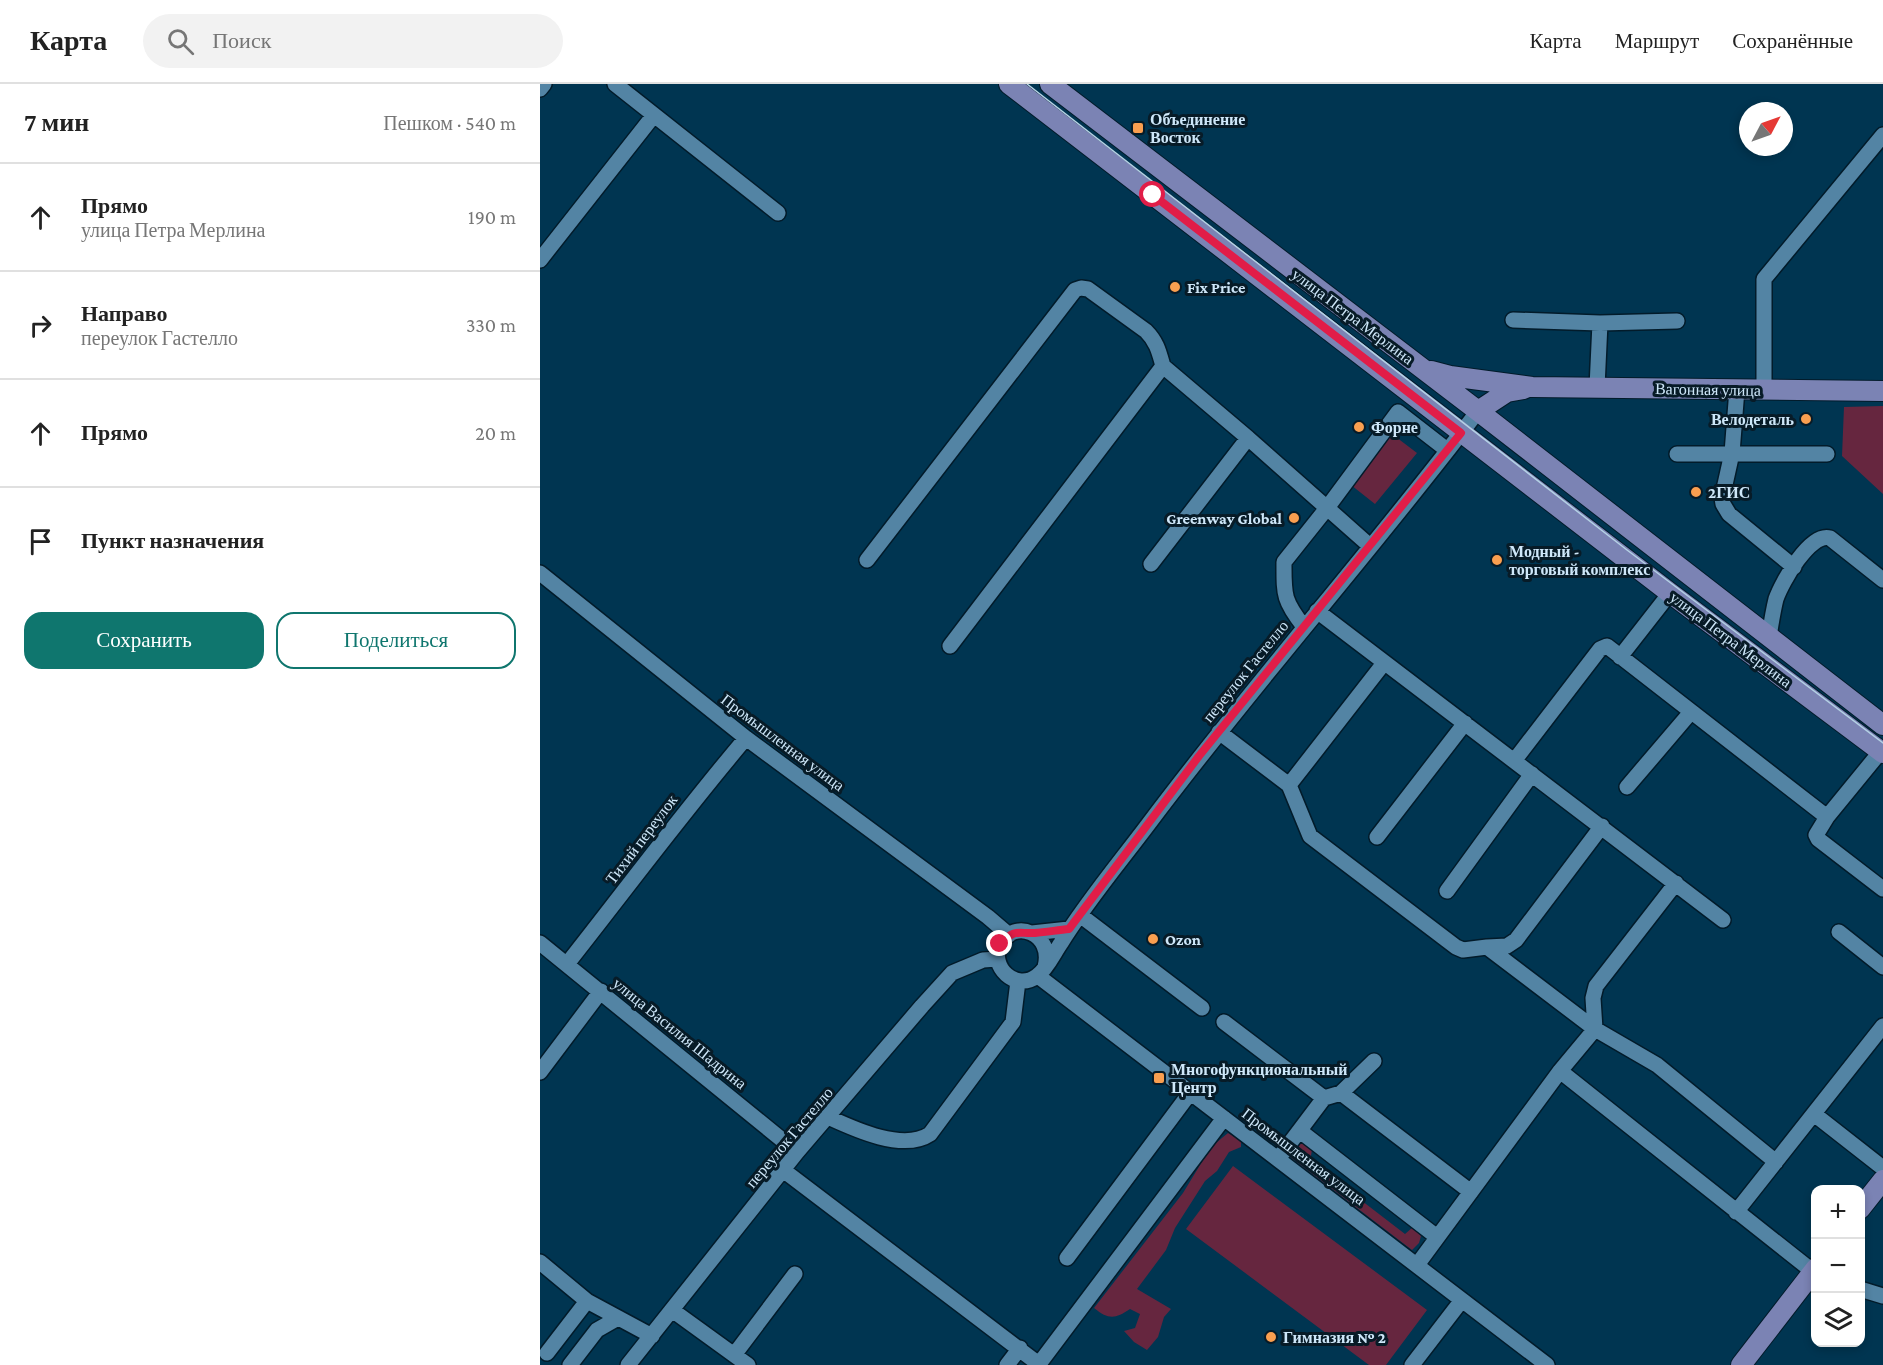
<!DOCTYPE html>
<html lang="ru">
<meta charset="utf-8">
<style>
body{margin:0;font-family:"Crimson Pro",serif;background:#f2f2f2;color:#222}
.controls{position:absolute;right:18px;bottom:18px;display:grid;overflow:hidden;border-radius:12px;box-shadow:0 3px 9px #0003}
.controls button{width:54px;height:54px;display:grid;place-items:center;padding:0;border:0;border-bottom:2px solid #e0e0e0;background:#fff;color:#222;font:30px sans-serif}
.compass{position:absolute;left:1199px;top:18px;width:54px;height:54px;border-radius:50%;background:#fff;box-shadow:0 3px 9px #0003;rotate:49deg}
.stop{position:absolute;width:18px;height:18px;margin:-14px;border:4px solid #e11d48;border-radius:50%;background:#fff}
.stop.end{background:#e11d48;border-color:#fff;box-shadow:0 2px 6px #0008}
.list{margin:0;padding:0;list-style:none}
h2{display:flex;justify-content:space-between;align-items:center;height:78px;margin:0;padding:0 24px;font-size:26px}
h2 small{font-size:20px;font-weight:400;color:#767676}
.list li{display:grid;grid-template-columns:39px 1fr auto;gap:18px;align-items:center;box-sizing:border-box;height:108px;padding:0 24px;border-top:2px solid #e0e0e0}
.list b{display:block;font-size:22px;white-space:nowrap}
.list p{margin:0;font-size:20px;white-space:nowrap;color:#767676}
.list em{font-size:20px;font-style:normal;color:#767676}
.actions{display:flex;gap:12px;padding:18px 24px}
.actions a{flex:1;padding:14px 0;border:2px solid #0f766e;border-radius:18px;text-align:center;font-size:21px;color:#0f766e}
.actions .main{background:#0f766e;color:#fff}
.icon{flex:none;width:33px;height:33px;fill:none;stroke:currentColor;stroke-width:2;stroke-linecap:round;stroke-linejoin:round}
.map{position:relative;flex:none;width:1343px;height:1281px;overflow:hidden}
header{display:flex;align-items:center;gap:36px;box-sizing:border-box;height:84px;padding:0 30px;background:#fff;border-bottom:2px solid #e0e0e0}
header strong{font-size:28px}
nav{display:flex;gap:33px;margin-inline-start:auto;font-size:21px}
.search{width:420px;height:54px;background:#f2f2f2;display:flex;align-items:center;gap:15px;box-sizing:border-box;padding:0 21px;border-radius:33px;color:#767676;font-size:22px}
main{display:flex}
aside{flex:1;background:#fff}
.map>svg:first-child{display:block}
.green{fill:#66263f}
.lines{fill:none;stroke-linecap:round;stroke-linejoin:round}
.minor-casing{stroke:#021b2a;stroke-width:18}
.major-casing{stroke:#021b2a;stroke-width:22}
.minor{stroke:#5384a4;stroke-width:15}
.major{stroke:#7b83b4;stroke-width:20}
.tram{stroke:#b4d1e4;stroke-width:1.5}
.route{stroke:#e11d48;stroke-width:8}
.poi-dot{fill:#fa9f50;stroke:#071b27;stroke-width:2}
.labels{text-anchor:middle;stroke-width:6;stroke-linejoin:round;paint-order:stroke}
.poi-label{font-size:16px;font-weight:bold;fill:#cee7f9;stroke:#071b27;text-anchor:start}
.street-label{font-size:16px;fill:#cee7f9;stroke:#071b27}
</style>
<header>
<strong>Карта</strong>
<div class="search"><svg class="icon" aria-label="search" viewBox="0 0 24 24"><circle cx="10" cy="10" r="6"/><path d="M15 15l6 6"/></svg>Поиск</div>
<nav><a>Карта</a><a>Маршрут</a><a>Сохранённые</a></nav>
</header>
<main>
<aside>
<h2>7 мин<small>Пешком · 540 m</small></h2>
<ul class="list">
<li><svg class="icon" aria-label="ahead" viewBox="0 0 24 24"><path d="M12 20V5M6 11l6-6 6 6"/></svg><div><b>Прямо</b><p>улица Петра Мерлина</p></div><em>190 m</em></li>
<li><svg class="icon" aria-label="right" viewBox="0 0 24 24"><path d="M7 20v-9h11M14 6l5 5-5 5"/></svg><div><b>Направо</b><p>переулок Гастелло</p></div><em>330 m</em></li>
<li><svg class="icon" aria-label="ahead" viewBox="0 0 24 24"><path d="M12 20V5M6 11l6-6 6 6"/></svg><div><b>Прямо</b></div><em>20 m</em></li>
<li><svg class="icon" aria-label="arrive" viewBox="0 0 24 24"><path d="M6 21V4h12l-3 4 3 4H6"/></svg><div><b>Пункт назначения</b></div></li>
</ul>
<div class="actions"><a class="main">Сохранить</a><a>Поделиться</a></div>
</aside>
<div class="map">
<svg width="1343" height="1281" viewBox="0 0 1343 1281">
<rect width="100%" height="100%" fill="#003551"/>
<path class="green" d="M1343 322V410L1302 372 1304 323Z
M852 350 877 369 835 420 811 401Z
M688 1049 701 1056V1063L689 1068 677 1087 665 1097 635 1144 626 1166 597 1205 631 1225 624 1233 618 1253 607 1266 594 1258 584 1247 595 1244 600 1230 590 1225C575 1235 569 1236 554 1224L643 1109 671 1063Z
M760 1059 767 1061 772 1066 770 1077 865 1150 873 1143 881 1152 879 1159 872 1166 749 1072 754 1063Z
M693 1082 887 1226 846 1281H829L646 1145Z"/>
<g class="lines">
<g class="minor-casing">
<path id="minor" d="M75 0 238 129
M0 5 4 0
M0 176 114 31
M973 236 1060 239
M1057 303 1060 239 1137 237
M1197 305 1192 369 1182 414 1183 420 1189 430 1254 483
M1224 306V195L1343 51
M1137 370H1287
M327 476 535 206 541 204 548 205 606 247C617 258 619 268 623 282
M611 480 708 354 830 462
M0 489 206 654 448 833 469 851
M777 527 1183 836
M764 543C743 516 744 511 744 478L787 424 858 328 907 366
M1229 553C1231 540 1233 527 1236 515 1242 498 1270 448 1290 454L1343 496
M410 562 623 282 708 354
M1080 573 1130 509
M844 579 749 701 770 752 916 863 923 866 947 863 1055 945 1117 981 1236 1078
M679 648 749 701
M974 677 1060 565 1067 562 1287 733 1341 667
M1087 703 1151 628
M1287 733 1276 751 1278 755 1343 805
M837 753 925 639
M907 807 992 690
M540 831 662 924
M1299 848 1343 883
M492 849 529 845
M0 859 257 1068
M947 863 967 862 976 856 1062 742
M27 880C87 804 144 727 206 654
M505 883C514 849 474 834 460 860 449 883 476 908 497 892 507 885 514 869 521 859 547 817 580 778 610 738 715 598 832 467 938 327
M498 892 1007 1281
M684 938 784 1014 738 1075
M1020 987 1276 1190
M0 988 61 907
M801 1009 834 977
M784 1014 801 1009 931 1108
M1274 1030 1343 1084
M288 1033C314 1045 363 1068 390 1050L473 938 478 897
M760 1047 897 1153
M243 1086 500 1281
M1196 1128 1343 942
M527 1174 650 1009
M0 1178 47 1217 112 1252
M877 1181 1020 987 1055 945 1053 914 1056 902 1136 799
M1320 1205 1343 1212
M132 1226 208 1281
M7 1269 47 1217
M194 1271 255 1190
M499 1280 684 1034
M30 1281 57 1246 78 1234
M88 1281 257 1068 382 922 412 889 443 876 457 875
M467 1281 480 1264
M872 1281 922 1216"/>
</g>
<g class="major-casing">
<path id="major" d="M469 0 1130 509 1343 669
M510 0 938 327 1343 641
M891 287 910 292 992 303 1343 307
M938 327 967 308 984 305
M1320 1125 1343 1096
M1201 1281 1276 1184"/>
</g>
<use href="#minor" class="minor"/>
<use href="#major" class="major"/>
<path class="tram" d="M487 0 1087 466 1343 659"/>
</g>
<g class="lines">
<path class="route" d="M460 860C476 844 477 850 495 849 507 848 518 846 529 845L659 672 921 349 613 111"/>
</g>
<g class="poi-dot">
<rect x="592" y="38" width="12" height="12" rx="3"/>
<circle cx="635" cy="203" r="6"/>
<circle cx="1266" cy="335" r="6"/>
<circle cx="819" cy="343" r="6"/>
<circle cx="1156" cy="408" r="6"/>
<circle cx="754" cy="434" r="6"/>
<circle cx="957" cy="476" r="6"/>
<circle cx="613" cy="855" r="6"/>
<rect x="613" y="988" width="12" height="12" rx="3"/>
<circle cx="731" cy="1253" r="6"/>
</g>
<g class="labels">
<g class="poi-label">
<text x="610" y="41">Объединение<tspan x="610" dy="18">Восток</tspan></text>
<text x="647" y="209">Fix Price</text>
<text x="1254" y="341" text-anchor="end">Велодеталь</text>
<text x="831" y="349">Форне</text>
<text x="1168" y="414">2ГИС</text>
<text x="742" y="440" text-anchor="end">Greenway Global</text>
<text x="969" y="473">Модный -<tspan x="969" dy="18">торговый комплекс</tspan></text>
<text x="625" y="861">Ozon</text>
<text x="631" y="991">Многофункциональный<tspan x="631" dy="18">Центр</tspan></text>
<text x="743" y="1259">Гимназия № 2</text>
</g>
<g class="street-label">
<text transform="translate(813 232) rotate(37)" y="6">улица Петра Мерлина</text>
<text transform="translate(1168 305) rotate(1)" y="6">Вагонная улица</text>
<text transform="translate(1191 555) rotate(37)" y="6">улица Петра Мерлина</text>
<text transform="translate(705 587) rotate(-51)" y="6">переулок Гастелло</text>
<text transform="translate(243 658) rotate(37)" y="6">Промышленная улица</text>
<text transform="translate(101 755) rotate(-53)" y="6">Тихий переулок</text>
<text transform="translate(140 949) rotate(39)" y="6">улица Василия Шадрина</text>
<text transform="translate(249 1053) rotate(-50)" y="6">переулок Гастелло</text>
<text transform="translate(764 1072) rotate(37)" y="6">Промышленная улица</text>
</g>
</g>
</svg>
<div class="controls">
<button>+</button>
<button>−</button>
<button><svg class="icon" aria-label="layers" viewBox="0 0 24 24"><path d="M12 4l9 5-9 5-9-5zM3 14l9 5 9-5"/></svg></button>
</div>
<svg class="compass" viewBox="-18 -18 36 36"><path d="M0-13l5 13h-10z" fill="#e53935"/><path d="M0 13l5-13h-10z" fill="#767676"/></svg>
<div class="stop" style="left:613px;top:111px"></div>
<div class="stop end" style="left:460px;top:860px"></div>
</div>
</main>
